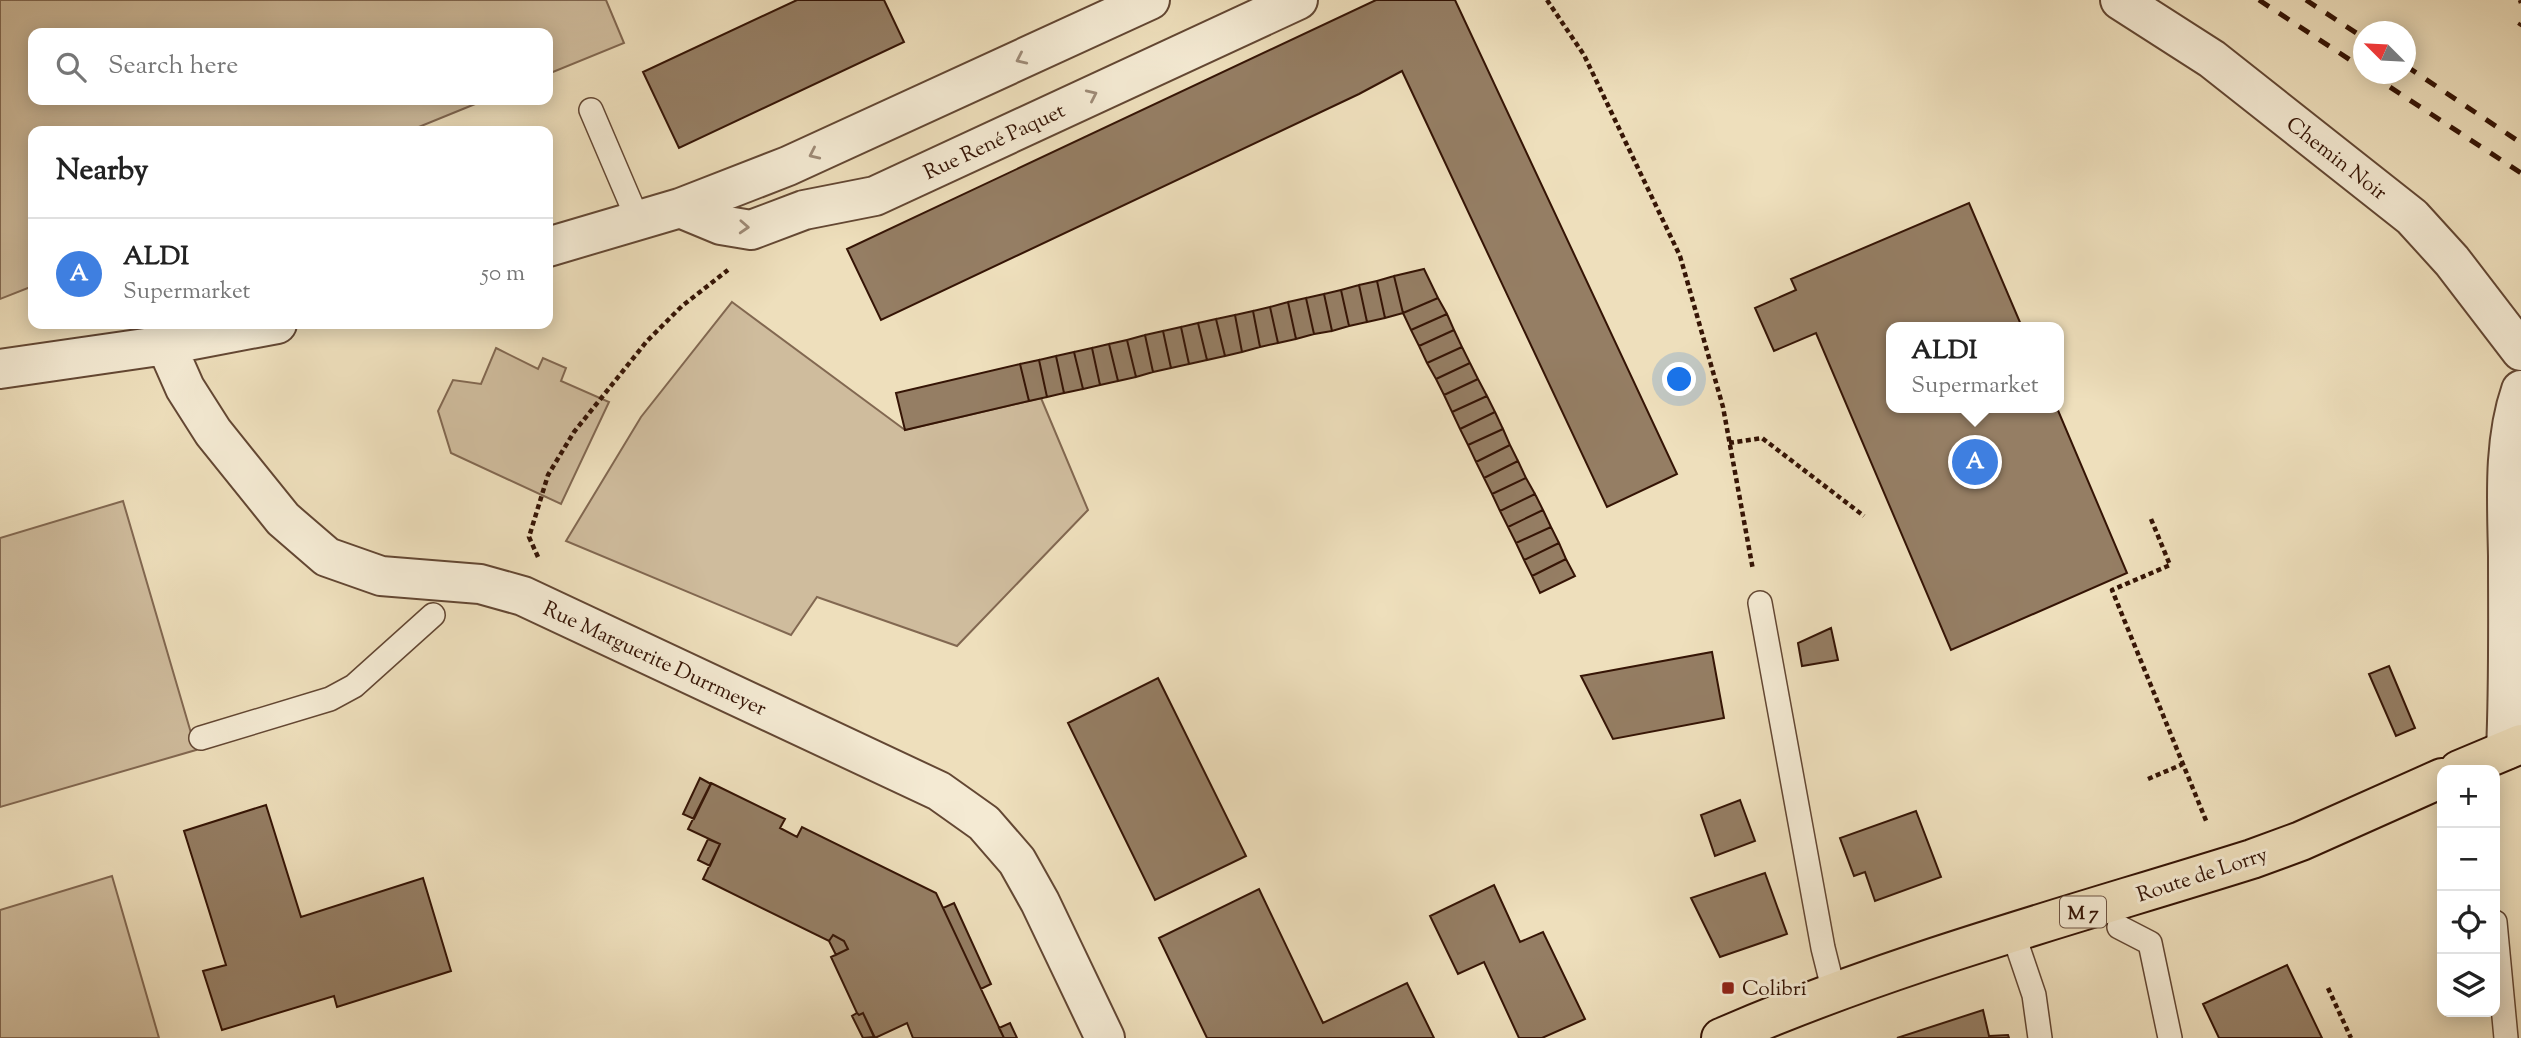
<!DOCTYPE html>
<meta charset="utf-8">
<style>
body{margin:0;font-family:"Sorts Mill Goudy",serif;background:#f2f2f2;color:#222}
.controls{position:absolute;right:21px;bottom:21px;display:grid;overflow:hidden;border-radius:14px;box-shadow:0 4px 18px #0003}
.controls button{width:63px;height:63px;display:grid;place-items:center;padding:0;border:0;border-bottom:2px solid #e0e0e0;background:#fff;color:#222;font:35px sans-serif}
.compass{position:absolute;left:2353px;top:21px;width:63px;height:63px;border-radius:50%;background:#fff;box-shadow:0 4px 18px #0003;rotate:294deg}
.you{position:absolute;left:1680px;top:380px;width:24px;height:24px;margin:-18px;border:5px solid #fff;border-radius:50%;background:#1a73e8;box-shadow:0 0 0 10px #1a73e833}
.badge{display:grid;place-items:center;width:46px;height:46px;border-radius:50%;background:#7c3aed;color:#fff;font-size:23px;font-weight:700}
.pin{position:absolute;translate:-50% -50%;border:4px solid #fff;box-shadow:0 2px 7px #0006}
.popup{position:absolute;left:1886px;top:322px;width:178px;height:91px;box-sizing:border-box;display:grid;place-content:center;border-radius:14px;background:#fff;filter:drop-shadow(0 2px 5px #0005);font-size:23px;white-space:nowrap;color:#767676}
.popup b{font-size:26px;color:#222}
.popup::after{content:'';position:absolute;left:50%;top:100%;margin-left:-14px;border:14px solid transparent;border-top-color:#fff}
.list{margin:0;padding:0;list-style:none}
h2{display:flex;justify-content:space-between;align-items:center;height:91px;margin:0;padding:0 28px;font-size:30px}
h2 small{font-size:23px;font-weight:400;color:#767676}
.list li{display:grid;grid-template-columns:46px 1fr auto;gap:21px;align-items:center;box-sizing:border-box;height:112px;padding:0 28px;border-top:2px solid #e0e0e0}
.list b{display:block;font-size:26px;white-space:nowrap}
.list p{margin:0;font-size:23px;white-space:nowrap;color:#767676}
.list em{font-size:23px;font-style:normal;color:#767676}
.icon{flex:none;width:38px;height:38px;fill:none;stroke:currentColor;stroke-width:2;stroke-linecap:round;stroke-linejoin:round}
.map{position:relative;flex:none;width:2521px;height:1038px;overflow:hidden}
.search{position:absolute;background:#fff;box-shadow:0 4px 18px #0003;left:28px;top:28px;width:525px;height:77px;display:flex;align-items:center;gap:18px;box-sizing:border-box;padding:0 24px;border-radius:14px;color:#767676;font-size:26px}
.panel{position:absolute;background:#fff;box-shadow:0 4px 18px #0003;left:28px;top:126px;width:525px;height:203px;border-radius:14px}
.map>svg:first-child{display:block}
.green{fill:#cfbc9d;stroke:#826851;stroke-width:2}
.building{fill:#957e64;stroke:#351405;stroke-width:2}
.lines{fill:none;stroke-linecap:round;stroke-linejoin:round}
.lane-casing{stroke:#634733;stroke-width:26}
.street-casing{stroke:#634733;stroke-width:42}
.primary-casing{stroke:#351405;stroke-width:42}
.path{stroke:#351405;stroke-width:4.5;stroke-dasharray:5 3.5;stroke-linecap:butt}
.lane{stroke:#f4ead3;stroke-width:23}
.street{stroke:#f4ead3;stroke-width:38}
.primary{stroke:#eedfbc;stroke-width:38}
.rail{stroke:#351405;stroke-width:5;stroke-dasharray:12 12;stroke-linecap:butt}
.oneway{stroke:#9e8a76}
.poi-dot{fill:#8f2418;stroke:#f4ead3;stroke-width:2.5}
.labels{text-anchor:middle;stroke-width:6;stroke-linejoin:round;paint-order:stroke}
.shield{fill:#f4ead3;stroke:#6e5443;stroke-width:2}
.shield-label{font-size:19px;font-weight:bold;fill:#351405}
.street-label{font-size:21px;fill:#351405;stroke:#f4ead3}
.poi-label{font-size:21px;fill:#351405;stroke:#f4ead3;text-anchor:start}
</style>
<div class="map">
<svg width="2521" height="1038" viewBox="0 0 2521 1038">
<rect width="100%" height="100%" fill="#eedfbc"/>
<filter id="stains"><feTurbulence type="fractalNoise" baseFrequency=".00286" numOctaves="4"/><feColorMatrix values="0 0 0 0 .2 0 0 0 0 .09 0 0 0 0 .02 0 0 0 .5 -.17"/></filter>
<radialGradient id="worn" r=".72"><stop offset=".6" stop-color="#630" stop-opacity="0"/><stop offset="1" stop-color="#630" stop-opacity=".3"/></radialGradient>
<path class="green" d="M0 0H606L624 43 548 74V33H33V100H485L409 131H33V286L0 299Z
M732 302 905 430 1041 398 1088 510 957 646 817 597 791 635 566 541 641 417Z
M496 348 538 369 543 358 566 368 561 381 609 402 561 504 451 453 438 411 453 380 481 384Z
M123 501 196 750 0 807V538Z
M112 876 159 1038H0V910Z"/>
<path class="building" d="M797 0H884L904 42 679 148 643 72Z
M1376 0H1455L1677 474 1607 507 1402 71 1359 94 881 320 847 249Z
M1969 203 2022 327H1891V408H2057L2127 573 1951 650 1816 333 1774 351 1755 308 1796 290 1791 279Z
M1424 269 1438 298 1403 313 1394 276Z
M1394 276 1403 313 1385 318 1377 281Z
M1377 281 1385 318 1367 322 1359 285Z
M1359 285 1367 322 1349 326 1341 290Z
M1341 290 1349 326 1332 331 1324 294Z
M1324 294 1332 331 1314 334 1306 298Z
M1306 298 1314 334 1296 339 1288 302Z
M1438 298 1447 314 1411 330 1403 313Z
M1288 302 1296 339 1278 343 1270 307Z
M1270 307 1278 343 1260 347 1253 311Z
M1253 311 1260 347 1242 352 1235 315Z
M1447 314 1454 330 1419 346 1411 330Z
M1235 315 1242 352 1225 356 1216 319Z
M1216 319 1225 356 1207 360 1198 323Z
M1198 323 1207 360 1189 364 1181 327Z
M1181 327 1189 364 1171 368 1163 331Z
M1454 330 1462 347 1427 363 1419 346Z
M1163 331 1171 368 1153 372 1145 335Z
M1145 335 1153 372 1136 377 1127 340Z
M1127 340 1136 377 1118 381 1109 344Z
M1109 344 1118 381 1100 385 1092 348Z
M1462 347 1470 363 1436 379 1427 363Z
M1092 348 1100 385 1083 389 1074 352Z
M1074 352 1083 389 1064 393 1056 356Z
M1056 356 1064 393 1047 397 1039 360Z
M1039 360 1047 397 1029 401 1020 364Z
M1470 363 1478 379 1444 395 1436 379Z
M1020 364 1029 401 905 430 896 393Z
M1478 379 1487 396 1452 412 1444 395Z
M1487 396 1495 412 1460 429 1452 412Z
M1495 412 1503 429 1468 445 1460 429Z
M1503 429 1510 445 1476 462 1468 445Z
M1510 445 1518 461 1484 478 1476 462Z
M1518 461 1526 478 1492 494 1484 478Z
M1526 478 1535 494 1500 511 1492 494Z
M1535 494 1543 510 1508 527 1500 511Z
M1543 510 1551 527 1516 543 1508 527Z
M1551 527 1559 543 1524 560 1516 543Z
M1559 543 1566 559 1532 576 1524 560Z
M1566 559 1575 576 1540 593 1532 576Z
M1831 628 1838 660 1802 666 1798 643Z
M1712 652 1724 718 1613 739 1581 676Z
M2389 666 2415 728 2396 736 2369 674Z
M1158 678 1246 856 1155 900 1068 723Z
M700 778 711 784 694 819 683 814Z
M711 783 785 819 780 828 797 837 802 827 936 893 1004 1038H913L907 1023 875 1038 863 1013 859 1015 857 1013 831 957 848 949 844 941 833 935 829 941 703 879 720 844 688 829Z
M1740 800 1755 841 1715 856 1701 815Z
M266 805 301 917 423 878 451 971 337 1007 334 996 222 1030 203 971 226 965 184 831Z
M1916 811 1941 877 1875 901 1865 872 1854 876 1840 838Z
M708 839 720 844 710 866 698 860Z
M1765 873 1787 934 1720 957 1691 898Z
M1494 885 1520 942 1543 932 1585 1019 1542 1038H1519L1484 962 1458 974 1430 916Z
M1259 889 1323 1023 1407 983 1434 1038H1207L1159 938Z
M954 903 991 984 981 989 943 908Z
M833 935 844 941 848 949 836 955 829 941Z
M2287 965 2322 1038H2219L2203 1004Z
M1983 1010 1989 1036 2008 1035 2009 1038H1897Z
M857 1013 859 1015 863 1013 874 1037 863 1038 852 1016Z
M1010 1023 1017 1038H1004L999 1028Z"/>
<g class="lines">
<g class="lane-casing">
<path id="lane" d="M591 110 638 220
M1760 603 1823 948 1834 992
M201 738 330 699 354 686 433 615
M2495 922 2506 1038
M2119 927 2150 943 2170 1038
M2013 933 2034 995 2040 1038"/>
</g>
<g class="street-casing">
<path id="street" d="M2120 0 2212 59 2412 217 2452 261 2521 351
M680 208 721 225 751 230 804 210 875 196 1298 0
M548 247 680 208 788 166 1150 0
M166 345 185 388 213 432 283 519 327 557 381 576 480 584 523 596 939 791 984 823 1017 861 1040 902 1105 1038
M0 369 166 345 277 324
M2506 750C2509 685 2508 621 2508 556 2507 501 2503 442 2521 390"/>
</g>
<g class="primary-casing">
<path id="primary" d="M2459 770 2521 744
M1721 1038C1892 963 2074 915 2252 859L2301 841 2442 778"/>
</g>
<path class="path" d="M1547 0 1584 55 1680 256 1723 407 1753 570
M2520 0 2521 3
M2519 26 2521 23
M1729 443 1762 438 1864 516
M2151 519 2170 565 2112 590 2207 823
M538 557 529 537 548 475 574 432 647 341 682 306 728 270
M2148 779 2183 764
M2328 988 2351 1038"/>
<use href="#lane" class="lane"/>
<use href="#street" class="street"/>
<use href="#primary" class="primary"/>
<path class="rail" d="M2259 0 2364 69
M2306 0 2364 38
M2406 66 2521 143
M2370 74 2521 173"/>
</g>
<defs><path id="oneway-chevron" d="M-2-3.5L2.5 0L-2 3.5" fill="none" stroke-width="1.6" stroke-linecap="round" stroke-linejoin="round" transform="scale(1.75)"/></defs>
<g class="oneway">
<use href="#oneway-chevron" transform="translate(1021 59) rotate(155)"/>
<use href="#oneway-chevron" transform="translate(1092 95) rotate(-25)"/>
<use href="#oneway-chevron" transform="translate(814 154) rotate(155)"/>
<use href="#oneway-chevron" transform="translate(744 227) rotate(3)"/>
</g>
<rect class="poi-dot" x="1721" y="981" width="14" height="14" rx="3.5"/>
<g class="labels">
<rect class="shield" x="2060" y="896.5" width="46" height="31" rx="5"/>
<g class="shield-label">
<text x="2083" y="919">M 7</text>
</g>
<g class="street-label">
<text transform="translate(994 141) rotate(-25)" y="7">Rue René Paquet</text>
<text transform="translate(2337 158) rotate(38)" y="7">Chemin Noir</text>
<text transform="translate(655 658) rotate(25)" y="7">Rue Marguerite Durrmeyer</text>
<text transform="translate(2202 874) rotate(-18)" y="7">Route de Lorry</text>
</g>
<g class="poi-label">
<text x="1742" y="995">Colibri</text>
</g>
</g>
<rect width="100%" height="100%" filter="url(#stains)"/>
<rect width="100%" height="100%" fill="url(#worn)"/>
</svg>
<div class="controls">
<button>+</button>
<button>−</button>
<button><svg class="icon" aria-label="locate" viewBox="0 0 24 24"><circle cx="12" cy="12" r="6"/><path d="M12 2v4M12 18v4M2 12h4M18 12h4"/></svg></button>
<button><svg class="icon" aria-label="layers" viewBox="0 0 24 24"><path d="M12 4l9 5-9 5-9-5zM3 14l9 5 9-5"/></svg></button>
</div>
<svg class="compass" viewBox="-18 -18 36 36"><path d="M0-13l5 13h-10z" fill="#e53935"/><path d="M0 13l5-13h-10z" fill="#767676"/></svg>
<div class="you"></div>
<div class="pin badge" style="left:1975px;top:462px;background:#3f7fe0">A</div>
<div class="popup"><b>ALDI</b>Supermarket</div>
<div class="search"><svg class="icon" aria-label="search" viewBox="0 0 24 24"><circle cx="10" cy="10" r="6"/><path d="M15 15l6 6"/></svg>Search here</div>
<section class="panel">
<h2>Nearby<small></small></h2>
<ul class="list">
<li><span class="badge" style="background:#3f7fe0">A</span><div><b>ALDI</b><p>Supermarket</p></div><em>50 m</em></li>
</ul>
</section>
</div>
